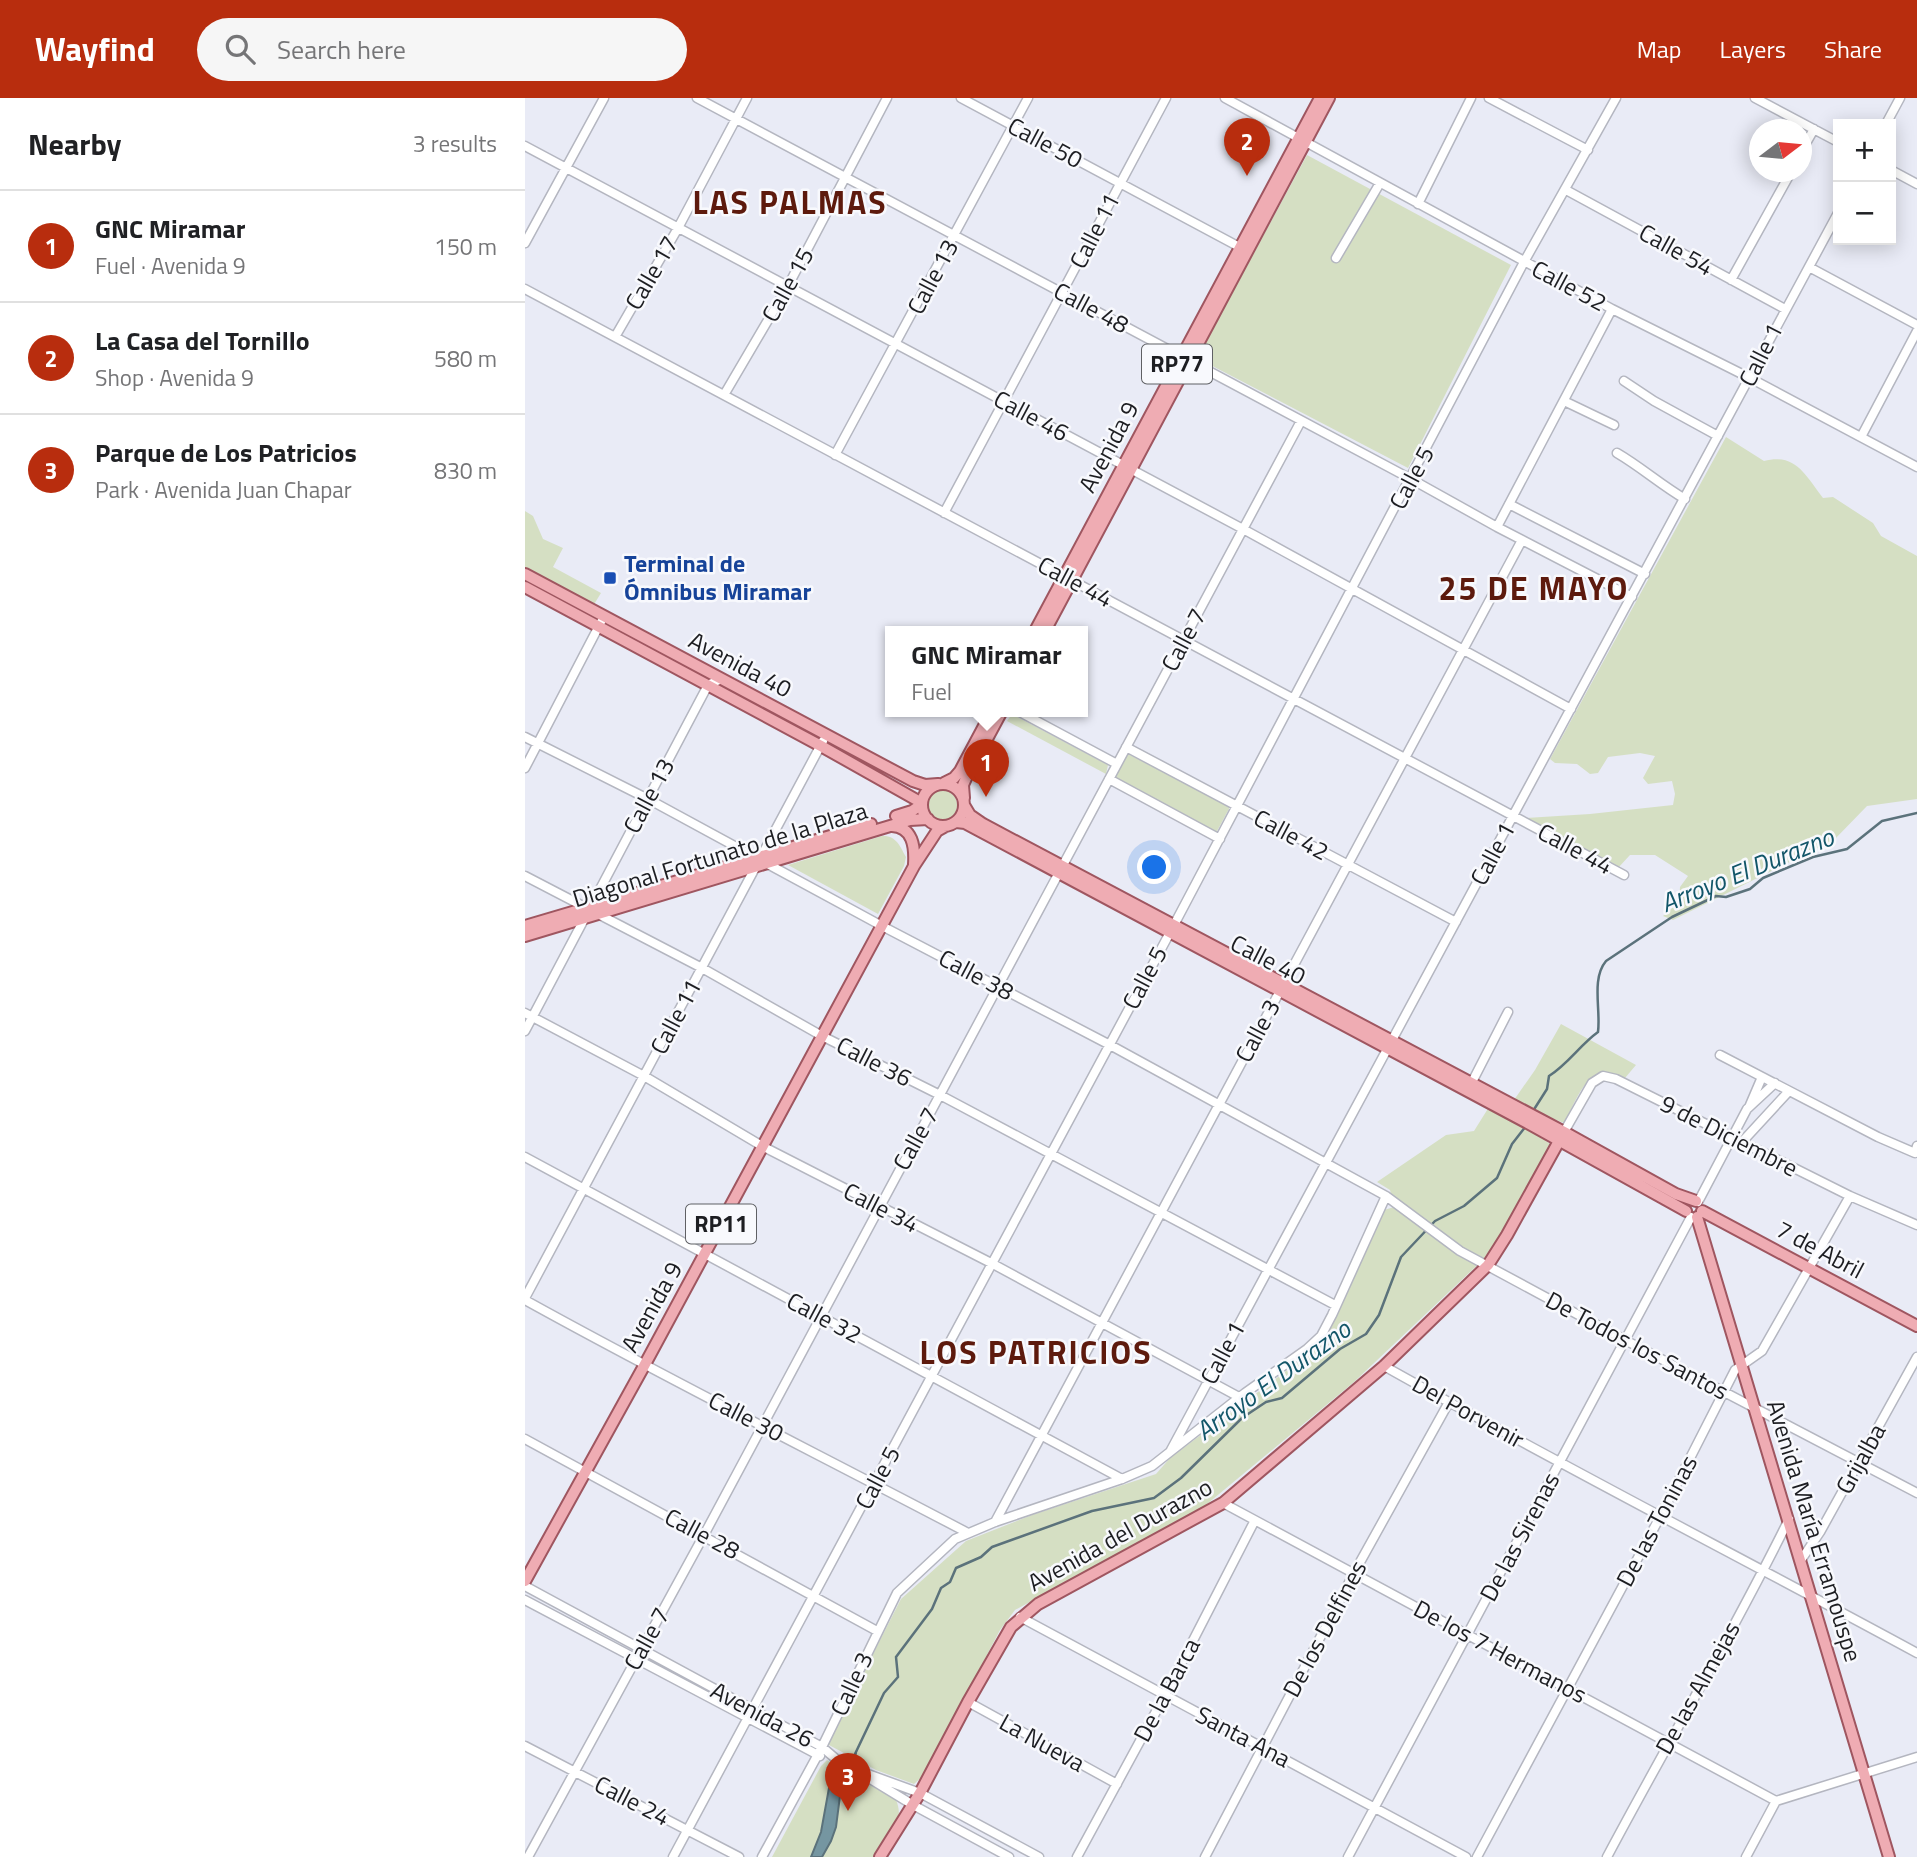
<!DOCTYPE html>
<meta charset="utf-8">
<style>
body{margin:0;font-family:"Titillium Web",sans-serif;background:#f6f6f6;color:#202124}
.controls{position:absolute;right:21px;top:21px;display:grid;overflow:hidden;border-radius:0px;box-shadow:0 4px 18px #0003}
.controls button{width:63px;height:63px;display:grid;place-items:center;padding:0;border:0;border-bottom:2px solid #e0e0e0;background:#fff;color:#202124;font:35px sans-serif}
.compass{position:absolute;left:1224px;top:21px;width:63px;height:63px;border-radius:50%;background:#fff;box-shadow:0 4px 18px #0003;rotate:74deg}
.you{position:absolute;left:630px;top:770px;width:24px;height:24px;margin:-18px;border:5px solid #fff;border-radius:50%;background:#1a73e8;box-shadow:0 0 0 10px #1a73e833}
.badge{display:grid;place-items:center;width:46px;height:46px;border-radius:50%;background:#b82d0e;color:#fff;font-size:23px;font-weight:700}
.pin{position:absolute;translate:-50% -58px;filter:drop-shadow(0 2px 4px #0008)}
.pin::after{content:'';position:absolute;top:37px;width:24px;height:21px;background:inherit;clip-path:polygon(0 0,100% 0,50% 100%)}
.popup{position:absolute;left:360px;top:528px;width:203px;height:91px;box-sizing:border-box;display:grid;place-content:center;border-radius:0px;background:#fff;filter:drop-shadow(0 2px 5px #0005);font-size:23px;white-space:nowrap;color:#757577}
.popup b{font-size:26px;color:#202124}
.popup::after{content:'';position:absolute;left:50%;top:100%;margin-left:-14px;border:14px solid transparent;border-top-color:#fff}
.list{margin:0;padding:0;list-style:none}
h2{display:flex;justify-content:space-between;align-items:center;height:91px;margin:0;padding:0 28px;font-size:30px}
h2 small{font-size:23px;font-weight:400;color:#757577}
.list li{display:grid;grid-template-columns:46px 1fr auto;gap:21px;align-items:center;box-sizing:border-box;height:112px;padding:0 28px;border-top:2px solid #e0e0e0}
.list b{display:block;font-size:26px;white-space:nowrap}
.list p{margin:0;font-size:23px;white-space:nowrap;color:#757577}
.list em{font-size:23px;font-style:normal;color:#757577}
.icon{flex:none;width:38px;height:38px;fill:none;stroke:currentColor;stroke-width:2;stroke-linecap:round;stroke-linejoin:round}
.map{position:relative;flex:none;width:1392px;height:1759px;overflow:hidden}
header{display:flex;align-items:center;gap:42px;box-sizing:border-box;height:98px;padding:0 35px;background:#b82d0e;color:#fff}
header strong{font-size:33px}
nav{display:flex;gap:38px;margin-inline-start:auto;font-size:24px}
.search{width:490px;height:63px;background:#f6f6f6;display:flex;align-items:center;gap:18px;box-sizing:border-box;padding:0 24px;border-radius:38px;color:#757577;font-size:26px}
main{display:flex}
aside{flex:1;background:#fff}
.map>svg:first-child{display:block}
.green{fill:#d5dfc3}
.water{fill:#7596a1;stroke:#5b727b;stroke-width:2}
.lines{fill:none;stroke-linecap:round;stroke-linejoin:round}
.stream{stroke:#5b727b;stroke-width:2.5}
.minor-casing{stroke:#b4b6c0;stroke-width:11}
.major-casing{stroke:#9f5660;stroke-width:14}
.minor{stroke:#fff;stroke-width:8}
.major{stroke:#efacb3;stroke-width:10}
.transit-dot{fill:#1a4fb4;stroke:#f8f9fd;stroke-width:2.5}
.labels{text-anchor:middle;stroke-width:5;stroke-linejoin:round;paint-order:stroke}
.shield{fill:#f8f9fd;stroke:#5f6064;stroke-width:2}
.shield-label{font-size:23px;font-weight:bold;fill:#1d1e22}
.street-label{font-size:24px;fill:#1d1e22;stroke:#f8f9fd}
.transit-label{font-size:24px;font-weight:bold;fill:#164399;stroke:#f8f9fd;text-anchor:start}
.water-label{font-size:26px;font-style:italic;fill:#125669;stroke:#f8f9fd}
.district-label{font-size:32px;font-weight:bold;letter-spacing:2px;fill:#5d1a0d;stroke:#f8f9fd}
</style>
<header>
<strong>Wayfind</strong>
<div class="search"><svg class="icon" aria-label="search" viewBox="0 0 24 24"><circle cx="10" cy="10" r="6"/><path d="M15 15l6 6"/></svg>Search here</div>
<nav><a>Map</a><a>Layers</a><a>Share</a></nav>
</header>
<main>
<aside>
<h2>Nearby<small>3 results</small></h2>
<ul class="list">
<li><span class="badge">1</span><div><b>GNC Miramar</b><p>Fuel · Avenida 9</p></div><em>150 m</em></li>
<li><span class="badge">2</span><div><b>La Casa del Tornillo</b><p>Shop · Avenida 9</p></div><em>580 m</em></li>
<li><span class="badge">3</span><div><b>Parque de Los Patricios</b><p>Park · Avenida Juan Chapar</p></div><em>830 m</em></li>
</ul>
</aside>
<div class="map">
<svg width="1392" height="1759" viewBox="0 0 1392 1759">
<rect width="100%" height="100%" fill="#e9ebf6"/>
<path class="green" d="M782 57 986 167 883 370 672 260Z
M1201 339 1239 363C1271 355 1280 377 1298 400L1308 399 1348 425 1356 438 1392 458V701L1342 708 1309 742 1148 822 1138 818 1154 804 1155 789 1163 778 1130 757H1105L1093 770 1001 720 1065 716 1148 707 1150 696 1147 683 1123 686 1118 680 1130 658 1115 655 1083 659 1073 675 1065 676 1052 666 1030 665 1025 661Z
M0 413 8 418 18 441 38 450 28 469 76 495 68 508 0 471Z
M487 616 583 667 581 676 482 623Z
M603 656 705 709 691 735 589 682Z
M402 707a15 15 0 1 1 30 0a15 15 0 1 1-30 0Z
M357 738C371 737 375 748 381 759L379 768 353 816 263 767Z
M1036 926 1111 967 1100 980C1062 962 1054 998 1039 1025L1013 1015 989 1002 1010 972Z
M964 1009 1005 1030 1026 1047 963 1157 829 1284 676 1411 490 1512 475 1532 399 1677 389 1686 351 1672 302 1646 376 1501 441 1443 507 1417 631 1376 645 1360 797 1246 859 1112 869 1109 873 1104 867 1099 865 1092 852 1084 921 1037 949 1033Z
M302 1662 371 1702C381 1724 362 1742 351 1759H247L296 1668Z"/>
<path class="water" d="M331 1655 324 1678 316 1690 311 1729 306 1743 297 1759H286L296 1734 304 1690Z"/>
<g class="lines">
<path class="stream" d="M1008 1013 1022 991 1024 978C1043 966 1055 947 1073 934 1076 912 1066 881 1081 863L1147 819 1191 798 1201 799 1225 791 1238 780 1288 759 1322 751 1357 723 1392 715
M330 1656 359 1595 373 1579 371 1559 407 1511 416 1490 425 1484 431 1470 456 1459 467 1449 567 1413 629 1400 656 1380 717 1320 741 1304 757 1300 815 1251 841 1236 854 1217 876 1159 910 1123 939 1108 972 1080 987 1046 1001 1028"/>
<g class="minor-casing">
<path id="minor" d="M172 0 886 381 972 429 1107 499
M436 0 720 152
M700 0 1087 211 1225 280 1392 369
M964 0 1063 52
M1230 0 1313 44
M1361 26 1375 0
M0 48 718 431 1046 611
M1276 54 1289 31
M1366 72 1392 86
M1041 92 1260 211
M893 106 946 0
M0 145 79 0
M811 160 855 85
M1284 169 1392 227
M1206 182 1266 74
M0 191 1099 777
M90 239 153 130 222 0
M1099 283 1129 303 1193 338
M199 297 263 188 362 0
M1039 303 1089 327
M1336 339 1392 233
M1092 355C1116 369 1136 387 1160 401
M310 357 503 0
M984 406 1120 476
M419 415 641 0
M972 429 1087 211
M493 613 592 666
M0 639 123 701 357 828 585 947 861 1098 935 1153 1100 1242 1392 1395
M601 649 931 824
M0 670 76 524
M584 681 695 741
M0 778 177 870 297 938 415 997 810 1207
M0 915 119 978 237 1048 468 1166 714 1299
M0 933 183 587 196 581
M1195 957 1353 1039 1390 1055 1392 1048
M944 990 983 914
M1225 1007 1237 979
M1039 1034 1067 985 1078 978 1091 981 1325 1098 1392 1127
M1217 1044 1264 993
M0 1059 597 1381
M1173 1104 1222 1011 1250 985
M0 1200 298 643
M0 1202C146 1283 295 1357 443 1435
M859 1268C1035 1367 1215 1459 1392 1555
M0 1341 352 1533
M646 1352 1313 115
M698 1405 1251 1703
M470 1424 997 442
M1276 1462 1295 1434 1392 1259
M0 1488 297 1649 311 1661 329 1671
M0 1502 295 1658
M495 1519 941 1759
M443 1604 592 1686
M0 1648 214 1759
M3 1759 179 1437 776 323
M148 1759 649 827 999 164 1091 0
M237 1759 297 1649 372 1495 430 1441 470 1424 597 1381 627 1368 720 1295 782 1251 796 1238 807 1217 861 1098
M484 1759 388 1707 329 1671 395 1695 514 1759
M552 1759 640 1597 729 1424
M680 1759 829 1475 924 1304
M823 1759 1166 1119
M952 1759 1136 1417 1210 1272 1237 1253 1325 1098
M1082 1759C1142 1646 1208 1535 1264 1421
M1221 1759 1251 1703 1392 1659"/>
</g>
<g class="major-casing">
<path id="major" d="M0 476 388 683 400 687 413 686
M0 489 296 648 397 705
M510 533 795 0
M520 533 804 0
M419 685 429 680 435 673 467 613
M397 707a21 21 0 1 1 42 0a21 21 0 1 1-42 0Z
M439 700 438 687 442 678 477 613
M439 707 445 717 458 726 1039 1034 1151 1096 1171 1103
M371 718 387 713 397 706
M431 724 440 725 1010 1029 1161 1113
M367 728C388 729 390 749 389 766
M0 828 346 726
M0 838 385 722 403 721
M1177 1113 1392 1228
M1172 1119 1364 1759
M0 1483 119 1268 389 768 412 733 421 728
M355 1759 395 1695 443 1604 486 1529 513 1506 698 1405 859 1268 963 1167 982 1137 1039 1034"/>
</g>
<use href="#minor" class="minor"/>
<use href="#major" class="major"/>
</g>
<rect class="transit-dot" x="78" y="473" width="14" height="14" rx="3.5"/>
<g class="labels">
<g class="shield">
<rect x="617" y="246.5" width="70" height="39" rx="5"/>
<rect x="161" y="1106.5" width="70" height="39" rx="5"/>
</g>
<g class="shield-label">
<text x="652" y="274">RP77</text>
<text x="196" y="1134">RP11</text>
</g>
<g class="street-label">
<text transform="translate(520 45) rotate(28)" y="8">Calle 50</text>
<text transform="translate(570 133) rotate(-63)" y="8">Calle 11</text>
<text transform="translate(1151 152) rotate(29)" y="8">Calle 54</text>
<text transform="translate(127 175) rotate(-60)" y="8">Calle 17</text>
<text transform="translate(408 179) rotate(-62)" y="8">Calle 13</text>
<text transform="translate(263 187) rotate(-61)" y="8">Calle 15</text>
<text transform="translate(1044 188) rotate(28)" y="8">Calle 52</text>
<text transform="translate(566 210) rotate(28)" y="8">Calle 48</text>
<text transform="translate(1236 257) rotate(-63)" y="8">Calle 1</text>
<text transform="translate(506 318) rotate(28)" y="8">Calle 46</text>
<text transform="translate(584 349) rotate(-62)" y="8">Avenida 9</text>
<text transform="translate(887 380) rotate(-62)" y="8">Calle 5</text>
<text transform="translate(550 484) rotate(28)" y="8">Calle 44</text>
<text transform="translate(659 542) rotate(-62)" y="8">Calle 7</text>
<text transform="translate(215 567) rotate(28)" y="8">Avenida 40</text>
<text transform="translate(124 698) rotate(-62)" y="8">Calle 13</text>
<text transform="translate(766 737) rotate(28)" y="8">Calle 42</text>
<text transform="translate(1050 751) rotate(28)" y="8">Calle 44</text>
<text transform="translate(968 756) rotate(-62)" y="8">Calle 1</text>
<text transform="translate(195 757) rotate(-17)" y="8">Diagonal Fortunato de la Plaza</text>
<text transform="translate(743 862) rotate(27)" y="8">Calle 40</text>
<text transform="translate(451 877) rotate(28)" y="8">Calle 38</text>
<text transform="translate(620 880) rotate(-62)" y="8">Calle 5</text>
<text transform="translate(151 919) rotate(-62)" y="8">Calle 11</text>
<text transform="translate(733 933) rotate(-62)" y="8">Calle 3</text>
<text transform="translate(349 964) rotate(27)" y="8">Calle 36</text>
<text transform="translate(1204 1038) rotate(27)" y="8">9 de Diciembre</text>
<text transform="translate(391 1041) rotate(-61)" y="8">Calle 7</text>
<text transform="translate(356 1110) rotate(27)" y="8">Calle 34</text>
<text transform="translate(1295 1152) rotate(28)" y="8">7 de Abril</text>
<text transform="translate(127 1209) rotate(-61)" y="8">Avenida 9</text>
<text transform="translate(299 1220) rotate(28)" y="8">Calle 32</text>
<text transform="translate(1112 1248) rotate(28)" y="8">De Todos los Santos</text>
<text transform="translate(698 1255) rotate(-62)" y="8">Calle 1</text>
<text transform="translate(943 1314) rotate(29)" y="8">Del Porvenir</text>
<text transform="translate(221 1319) rotate(27)" y="8">Calle 30</text>
<text transform="translate(1336 1361) rotate(-61)" y="8">Grijalba</text>
<text transform="translate(353 1380) rotate(-62)" y="8">Calle 5</text>
<text transform="translate(1132 1423) rotate(-62)" y="8">De las Toninas</text>
<text transform="translate(1289 1433) rotate(73)" y="8">Avenida María Erramouspe</text>
<text transform="translate(177 1436) rotate(28)" y="8">Calle 28</text>
<text transform="translate(595 1437) rotate(-29)" y="8">Avenida del Durazno</text>
<text transform="translate(995 1439) rotate(-62)" y="8">De las Sirenas</text>
<text transform="translate(800 1531) rotate(-62)" y="8">De los Delfines</text>
<text transform="translate(122 1541) rotate(-61)" y="8">Calle 7</text>
<text transform="translate(975 1554) rotate(28)" y="8">De los 7 Hermanos</text>
<text transform="translate(327 1586) rotate(-65)" y="8">Calle 3</text>
<text transform="translate(1173 1590) rotate(-61)" y="8">De las Almejas</text>
<text transform="translate(642 1592) rotate(-62)" y="8">De la Barca</text>
<text transform="translate(237 1617) rotate(28)" y="8">Avenida 26</text>
<text transform="translate(718 1639) rotate(28)" y="8">Santa Ana</text>
<text transform="translate(517 1645) rotate(29)" y="8">La Nueva</text>
<text transform="translate(107 1703) rotate(27)" y="8">Calle 24</text>
</g>
<g class="transit-label">
<text x="99" y="474">Terminal de<tspan x="99" dy="28">Ómnibus Miramar</tspan></text>
</g>
<g class="water-label">
<text transform="translate(1222 772) rotate(-22)" y="9">Arroyo El Durazno</text>
<text transform="translate(748 1282) rotate(-36)" y="9">Arroyo El Durazno</text>
</g>
<g class="district-label">
<text x="265" y="116">LAS PALMAS</text>
<text x="1009" y="502">25 DE MAYO</text>
<text x="511" y="1266">LOS PATRICIOS</text>
</g>
</g>
</svg>
<div class="controls">
<button>+</button>
<button>−</button>
</div>
<svg class="compass" viewBox="-18 -18 36 36"><path d="M0-13l5 13h-10z" fill="#e53935"/><path d="M0 13l5-13h-10z" fill="#757577"/></svg>
<div class="you"></div>
<div class="pin badge" style="left:461px;top:699px">1</div>
<div class="popup"><b>GNC Miramar</b>Fuel</div>
<div class="pin badge" style="left:722px;top:78px">2</div>
<div class="pin badge" style="left:323px;top:1713px">3</div>
</div>
</main>
